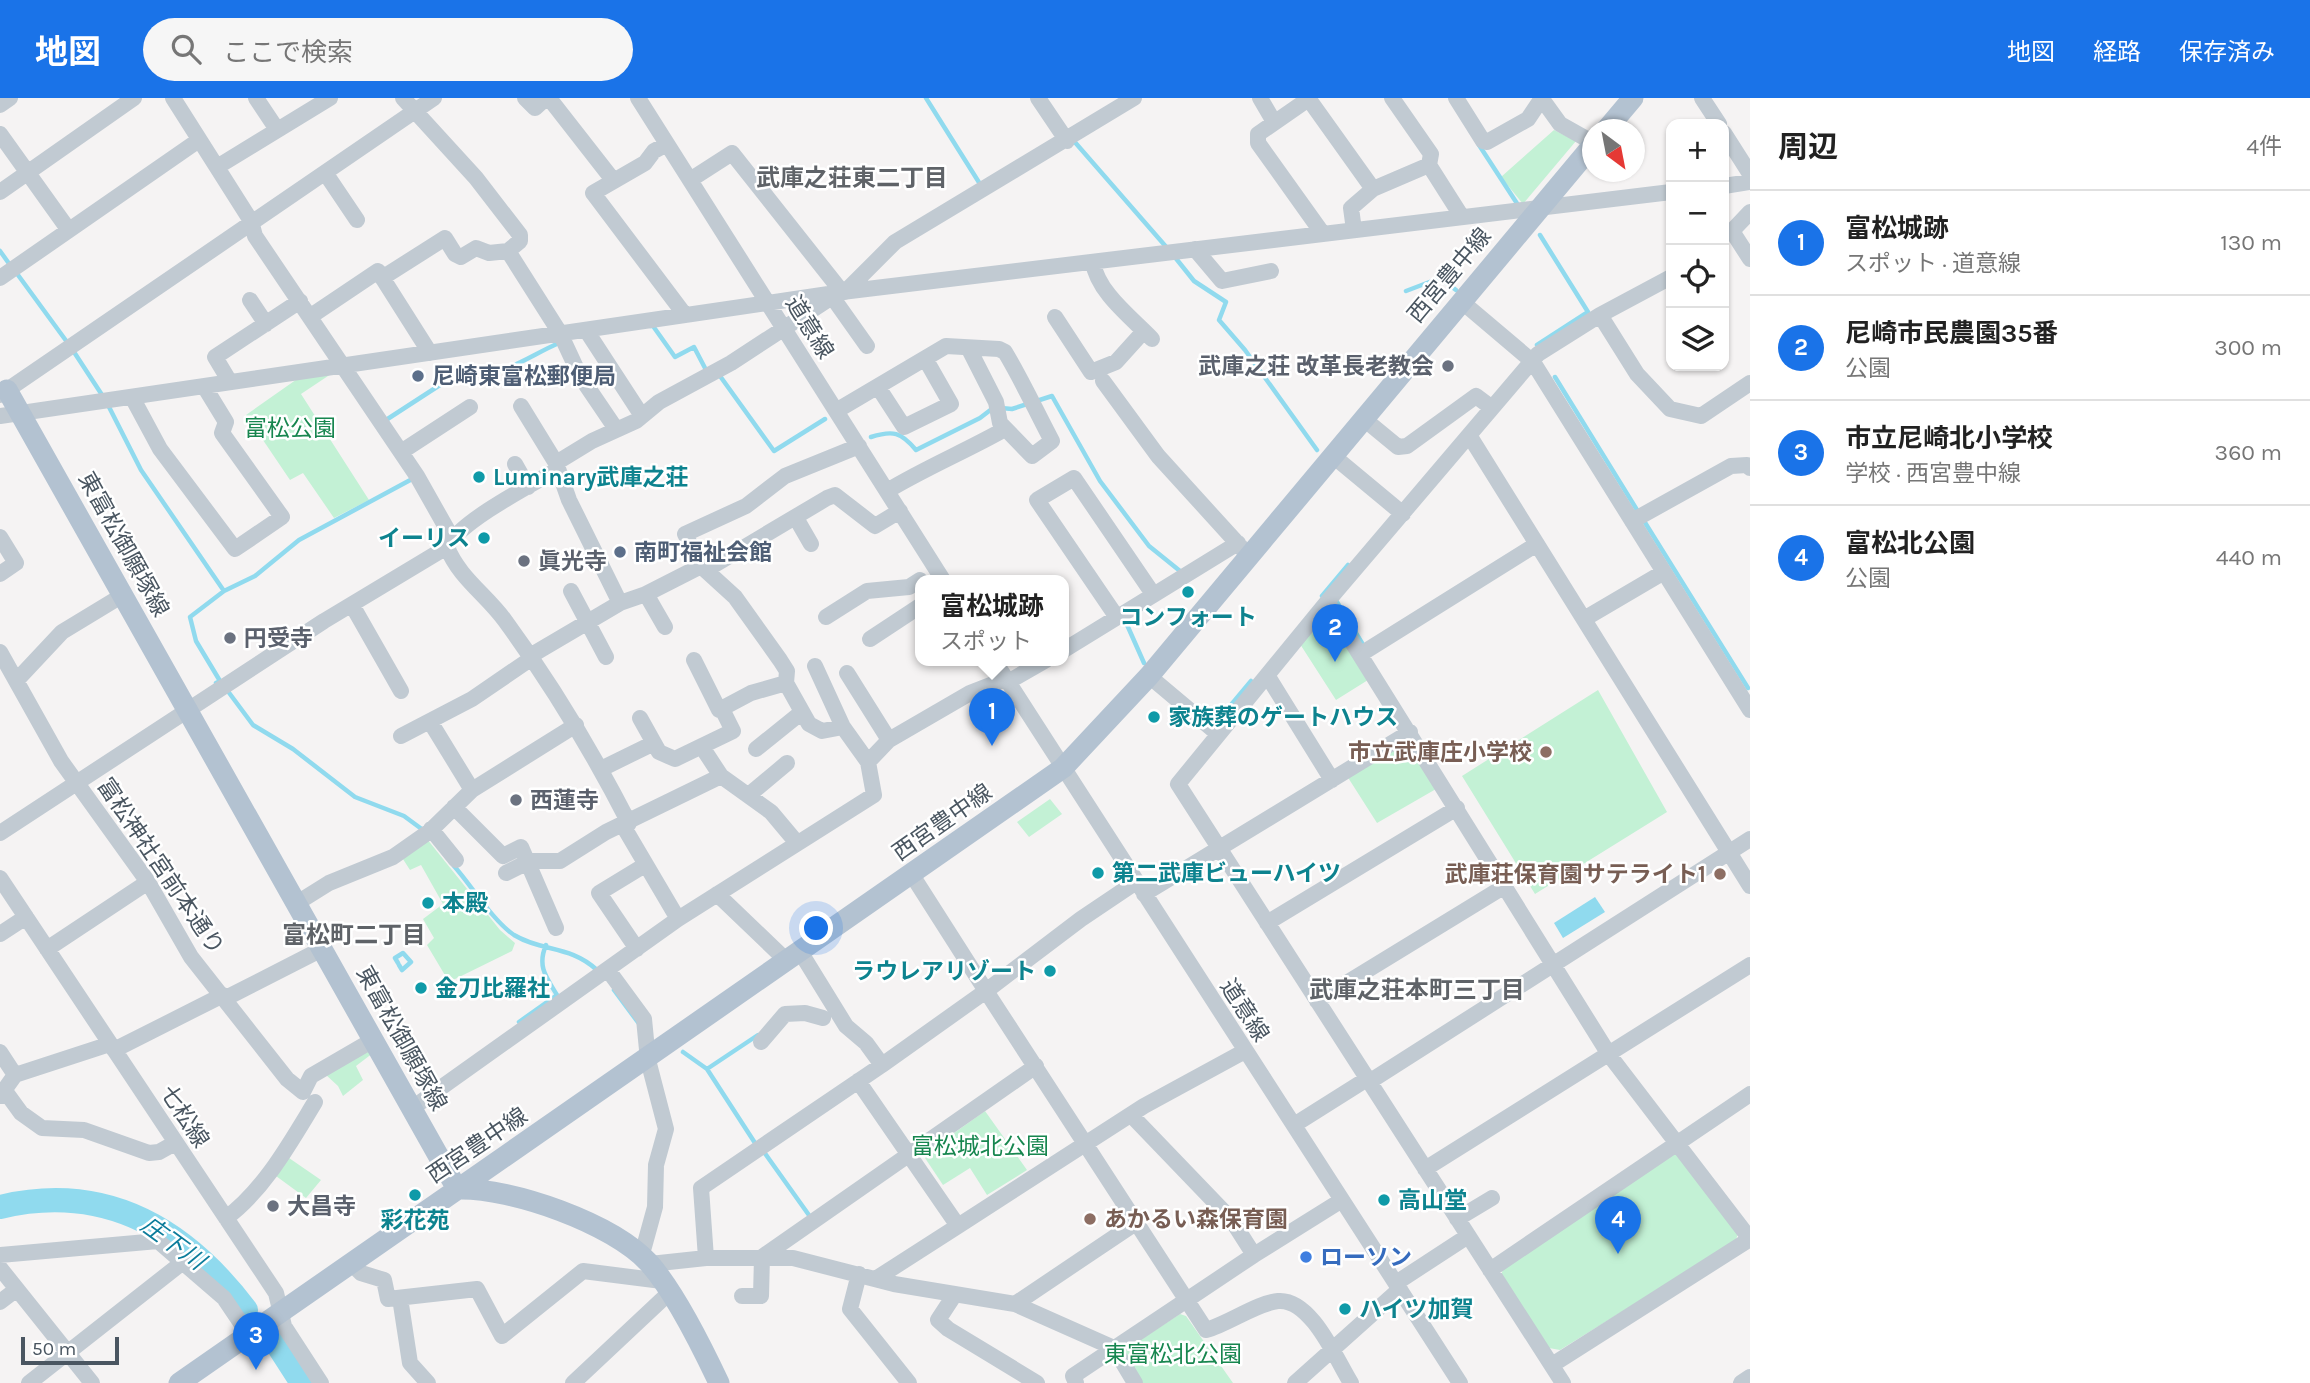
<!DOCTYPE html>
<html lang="ja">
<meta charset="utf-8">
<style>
body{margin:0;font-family:Karla,"Noto Sans JP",sans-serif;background:#f6f6f6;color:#222}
.controls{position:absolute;right:21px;top:21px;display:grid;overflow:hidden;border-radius:14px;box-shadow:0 2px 5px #0004}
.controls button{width:63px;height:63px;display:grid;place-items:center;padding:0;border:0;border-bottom:2px solid #e0e0e0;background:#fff;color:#222;font:35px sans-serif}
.compass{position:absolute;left:1582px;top:21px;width:63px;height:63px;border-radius:50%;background:#fff;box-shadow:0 2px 5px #0004;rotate:148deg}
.scale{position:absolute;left:21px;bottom:18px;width:98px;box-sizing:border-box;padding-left:7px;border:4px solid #4a5661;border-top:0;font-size:19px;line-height:24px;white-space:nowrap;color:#4a5661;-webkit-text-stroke:5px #fff;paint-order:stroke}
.you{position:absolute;left:817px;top:831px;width:24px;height:24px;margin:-18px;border:5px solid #fff;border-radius:50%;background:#1a73e8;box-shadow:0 0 0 10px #1a73e833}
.badge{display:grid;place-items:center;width:46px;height:46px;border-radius:50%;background:#1a73e8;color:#fff;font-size:23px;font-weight:700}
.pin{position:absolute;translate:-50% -58px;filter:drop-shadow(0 2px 4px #0008)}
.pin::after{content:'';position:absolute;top:37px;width:24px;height:21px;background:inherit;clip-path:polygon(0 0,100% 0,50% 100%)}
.popup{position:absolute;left:915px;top:477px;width:154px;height:91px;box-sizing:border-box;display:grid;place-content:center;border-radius:14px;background:#fff;filter:drop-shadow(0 2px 5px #0005);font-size:23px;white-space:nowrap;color:#767676}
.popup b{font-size:26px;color:#222}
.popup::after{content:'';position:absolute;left:50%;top:100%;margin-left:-14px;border:14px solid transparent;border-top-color:#fff}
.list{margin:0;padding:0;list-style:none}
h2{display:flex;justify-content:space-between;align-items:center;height:91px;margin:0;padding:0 28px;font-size:30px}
h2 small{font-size:23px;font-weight:400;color:#767676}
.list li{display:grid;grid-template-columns:46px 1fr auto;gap:21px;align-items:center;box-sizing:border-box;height:105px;padding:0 28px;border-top:2px solid #e0e0e0}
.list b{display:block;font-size:26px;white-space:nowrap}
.list p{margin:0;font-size:23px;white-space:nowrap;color:#767676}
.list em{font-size:23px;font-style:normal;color:#767676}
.icon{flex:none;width:38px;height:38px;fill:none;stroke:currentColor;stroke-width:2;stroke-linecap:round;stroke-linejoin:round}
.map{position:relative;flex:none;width:1750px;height:1285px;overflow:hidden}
header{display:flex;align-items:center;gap:42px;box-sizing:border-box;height:98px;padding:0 35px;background:#1a73e8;color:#fff}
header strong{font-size:33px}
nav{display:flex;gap:38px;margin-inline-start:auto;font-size:24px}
.search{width:490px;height:63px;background:#f6f6f6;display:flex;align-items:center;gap:18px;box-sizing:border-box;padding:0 24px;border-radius:38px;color:#767676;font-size:26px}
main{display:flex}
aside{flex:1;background:#fff}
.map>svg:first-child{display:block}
.green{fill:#c3f1d5}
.water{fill:#90daee}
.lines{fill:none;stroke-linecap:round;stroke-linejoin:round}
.stream{stroke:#90daee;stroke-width:4.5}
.river{stroke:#90daee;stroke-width:24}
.minor{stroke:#c1cad2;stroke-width:16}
.major{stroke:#b3c2d1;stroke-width:21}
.worship-dot{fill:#6b7280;stroke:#fff;stroke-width:2.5}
.service-dot{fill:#5c6f8a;stroke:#fff;stroke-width:2.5}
.culture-dot{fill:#0f9aa8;stroke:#fff;stroke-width:2.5}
.education-dot{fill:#8d6e63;stroke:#fff;stroke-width:2.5}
.shop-dot{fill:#3f7fe0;stroke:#fff;stroke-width:2.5}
.labels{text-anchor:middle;stroke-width:5;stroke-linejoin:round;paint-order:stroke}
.street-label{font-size:23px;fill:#4a5661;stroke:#fff}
.worship-label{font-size:23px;font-weight:bold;fill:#5b616d;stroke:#fff;text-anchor:start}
.service-label{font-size:23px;font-weight:bold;fill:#4e5e75;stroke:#fff;text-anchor:start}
.park-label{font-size:23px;fill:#17864f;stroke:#fff}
.culture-label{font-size:23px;font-weight:bold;fill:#0d838f;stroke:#fff;text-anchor:start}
.education-label{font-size:23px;font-weight:bold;fill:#785e54;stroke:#fff;text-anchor:end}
.shop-label{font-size:23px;font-weight:bold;fill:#366cbe;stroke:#fff;text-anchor:start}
.neighbourhood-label{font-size:24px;font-weight:bold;fill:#5f6368;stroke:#fff}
.water-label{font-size:24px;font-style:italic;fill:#0c7c9b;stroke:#fff}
</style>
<header>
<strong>地図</strong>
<div class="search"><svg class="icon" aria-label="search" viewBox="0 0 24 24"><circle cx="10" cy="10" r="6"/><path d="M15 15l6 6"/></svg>ここで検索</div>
<nav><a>地図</a><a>経路</a><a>保存済み</a></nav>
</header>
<main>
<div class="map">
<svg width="1750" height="1285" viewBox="0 0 1750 1285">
<rect width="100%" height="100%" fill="#f5f3f3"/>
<path class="green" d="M1554 32 1576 43 1523 106 1501 79Z
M331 276 301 296 369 402 334 420 303 375 290 382 246 317 300 279Z
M1322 520H1330L1368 582 1336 602 1300 546Z
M1598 592 1667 714 1535 796 1462 678Z
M1400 646 1410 648 1436 691 1377 725 1347 678Z
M1050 701 1062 716 1029 739 1017 724Z
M427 741 500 832 515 845 512 853 449 884 427 847 434 840 423 821 443 806 421 767 410 772 401 758Z
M369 949 373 955 356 968 363 982 343 998 338 988 325 976Z
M985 1013 1027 1072 987 1097 970 1070 943 1087 925 1060 926 1055Z
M1671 1056 1679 1057 1738 1134 1736 1143 1560 1252 1549 1250 1501 1179 1503 1170Z
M289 1060 321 1082 306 1100 276 1078Z
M1180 1216 1186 1218 1233 1285H1143L1124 1256 1126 1251Z"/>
<path class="water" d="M1595 799 1605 814 1563 840 1554 825Z"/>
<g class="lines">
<path class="stream" d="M926 0 980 86
M1073 42 1168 151
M1479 47 1518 107
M0 153 10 167
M1174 158 1194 183 1226 204 1219 222 1245 252 1317 352
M18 177 67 244
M1406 193 1440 180 1456 192
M650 228H653L675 259 694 249 705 270
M1537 247 1588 214 1540 137
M74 254 104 300
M720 278 774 353 825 321
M1555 279 1637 412
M108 307 141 372 224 493
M1001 310 1012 311 1052 298 1100 383 1149 448 1180 473
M386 322 460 274C494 286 528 258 559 245
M871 339C893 332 901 334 916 352L980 320 993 310
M1644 423 1748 590
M1322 498 1348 467
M1337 504 1362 545
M1124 520 1144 565
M216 585 220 583 196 543 190 519 224 493 255 478 299 442 414 380
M227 592 253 627 293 651 355 699 404 718 423 732
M1215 626 1251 583
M454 768C471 787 493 823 514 837 542 854 570 847 597 872
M398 865 395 860 403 855 411 864 402 872 399 867
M614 892 640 927
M519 924 557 897C546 879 537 868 546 847
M683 954 707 971 758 937
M707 971 755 1045
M764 1054 811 1120"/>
<path class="river" d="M0 1109C104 1084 184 1130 246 1212
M273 1240 302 1285"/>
<path class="minor" d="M173 0 251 123 255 138 417 378 452 440
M256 0 276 30
M403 0 476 80 520 137V143L508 153 560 235 580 278 616 331
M525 0 535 10 546 0
M549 0 613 82
M638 0 943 482
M1038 0 1067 43
M1260 0 1274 24
M1308 0 1373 91
M1310 0 1258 36V45L1323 136
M1456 0 1483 43 1487 44 1528 21 1542 0
M1702 0 1719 26
M1542 1 1560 26 1592 44
M0 7 10 0
M1724 35 1750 76
M0 36 68 131
M667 46 654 53 645 65 593 95 685 217
M1429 67 1462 119
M217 69 330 0
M326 76 357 122
M690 82 732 55 842 194
M1724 88 1750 84
M0 94 134 0
M1750 114 1732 133 1750 161
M1354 132 1351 110 1373 91 1429 67 1431 56 1392 0
M1195 151 1222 183 1271 173
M1093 164C1097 194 1132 220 1152 241
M0 180 199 42
M382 180 445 140 455 156 461 159 476 150 489 155 508 153
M845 194 895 144 1134 0
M833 200 867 248
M250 202 266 226
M1461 203 1533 264 1750 612
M1600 217 1637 276 1670 311 1701 318 1750 285
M311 218 378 173 430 255
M1055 219 1091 274 1116 264 1144 233
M586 232 642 318
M1103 283 1158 358 1248 457
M230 284 215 259 300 203
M878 289 904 329 951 306 926 262
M0 297 434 0
M132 299 160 351 235 451 282 419 222 335 226 324 204 288
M521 308 556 365 569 402 620 505
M836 313 946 248 999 251 1005 254C1023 284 1036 313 1052 343L1032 358 1000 325 996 304 969 251
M0 318 842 194 1671 94
M1364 321 1398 349 1407 348 1476 298 1492 310
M1469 337 1750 788
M401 354 470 309
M1332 357 1403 416
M556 365 592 343 636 323 659 304 731 265 835 197
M515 366 528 389
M887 393C925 370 966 353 1005 331
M796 420 811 446
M1632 423 1731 368 1747 367 1750 370
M0 439 16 465 0 476
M447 449C459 480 488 498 506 524 553 588 593 655 629 725L625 731 678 821
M701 468 735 499 780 562 787 573 786 585 809 626 822 633 843 629
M706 472 827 400 835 397 875 428 900 413
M571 493 606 559
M1327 504 1610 958 1750 1141
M352 507 401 593
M1116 518 1037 402 1074 380 1153 496
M826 519 867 493 909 489 920 482
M1584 521 1664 474
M665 529 646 496 701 468 685 436 746 408 785 378 859 348
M870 541 920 508
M1064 552 1238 445
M0 554 61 663 148 784 191 859 287 981 303 994 311 978 373 942
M1361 556 1537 446
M530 558 620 505 646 496
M694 562 719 612 751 595 786 585
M994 562 1460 1285
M815 568 843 629 868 664
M847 575 889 642
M1267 577 1332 682
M1149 578 1218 636
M17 582 62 534 123 497
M1008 584 1046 562
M640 620 659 654 675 661 733 633 722 611
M431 625 472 692
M401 638 472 601 532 560
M702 649 721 678 771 714 797 745
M756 651 802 614
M601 671 654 645
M750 696 787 665
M454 709 503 758 521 749 556 830
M431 731 456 762
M0 735 324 523 447 449C461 423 529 388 557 372
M506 775 530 763H560L606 734 721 678
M912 777 986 893 1081 821 1136 784
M0 780 276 1195 284 1228 321 1285
M717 796 788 864
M1144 796 1410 634
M297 805 329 785 393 759 430 733 472 692 576 627
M1267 825 1457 710
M0 836 26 819
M47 851 148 784
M637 851 599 795 645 767
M801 855 846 928 866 945 882 967 986 893 1206 1232C1228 1226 1257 1205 1278 1203 1311 1200 1336 1261 1351 1285
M608 872 644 921 648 962 666 1031 656 1067 655 1109 644 1149 638 1155
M226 900 322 851
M1317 903 1505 788
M761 944 785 916 805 915 823 920
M114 952 223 897
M0 954 15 977
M858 983 958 1128 1144 1008 1245 953
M1369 984 1750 741
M5 993 21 1015 42 1030 84 1032 149 1055 159 1054 175 1045
M0 998 15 977 110 946
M411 1011 678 821 874 697 868 664 889 642 970 595 1006 581
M1294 1027 1367 981
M1425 1071 1750 867
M226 1120C264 1092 290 1045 315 1004
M1457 1121 1492 1100
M0 1157 158 1143 224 1200 249 1237
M1254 1157 1342 1102
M706 1160 701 1090 882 967
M350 1164 361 1175 384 1182 388 1201 477 1191 502 1238 583 1173 662 1183
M650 1166 706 1160H793L894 1186 1015 1206 1137 1124
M0 1170 92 1285
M1490 1172 1750 996
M859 1176 850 1211 909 1285
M877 1180 958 1128
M1396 1185 1468 1138
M955 1196 938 1222 948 1231 1037 1285
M742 1198H761L762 1159 1036 968
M400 1200 410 1265 428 1285
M0 1204 17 1191
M1015 1206 1114 1250 1135 1285
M1552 1267 1750 1141
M29 1285 183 1164
M573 1285 669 1195
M1076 1285 1073 1278 1254 1157 1231 1121 1132 1018
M1295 1285 1400 1191
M1563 1285 1178 686 1327 504 1538 256 1600 217 1671 179
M1741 1285 1750 1279"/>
<path class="major" d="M1606 32 1633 0
M7 292 452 1082 459 1091C512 1090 612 1125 649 1165 674 1193 703 1251 719 1285
M179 1285 1063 670 1149 578 1592 48"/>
</g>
<g class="worship-dot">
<circle cx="1448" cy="268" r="7"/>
<circle cx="524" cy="463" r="7"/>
<circle cx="230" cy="540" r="7"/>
<circle cx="516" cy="702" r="7"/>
<circle cx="273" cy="1108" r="7"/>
</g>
<g class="service-dot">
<circle cx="418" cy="278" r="7"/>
<circle cx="620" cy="454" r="7"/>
</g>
<g class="culture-dot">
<circle cx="479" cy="379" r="7"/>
<circle cx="484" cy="440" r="7"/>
<circle cx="1188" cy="494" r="7"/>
<circle cx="1154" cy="619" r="7"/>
<circle cx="1098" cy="775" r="7"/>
<circle cx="428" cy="805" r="7"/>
<circle cx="1050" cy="873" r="7"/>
<circle cx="421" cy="890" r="7"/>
<circle cx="415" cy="1097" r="7"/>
<circle cx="1384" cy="1102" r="7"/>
<circle cx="1345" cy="1211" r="7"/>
</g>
<g class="education-dot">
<circle cx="1546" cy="654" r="7"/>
<circle cx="1720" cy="776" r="7"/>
<circle cx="1090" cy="1121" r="7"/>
</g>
<circle class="shop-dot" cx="1306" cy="1159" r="7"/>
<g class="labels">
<g class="street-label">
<text transform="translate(1449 177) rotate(-50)" y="8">西宮豊中線</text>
<text transform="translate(810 229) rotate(58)" y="8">道意線</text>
<text transform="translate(124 446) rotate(61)" y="8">東富松御願塚線</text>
<text transform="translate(942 724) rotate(-35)" y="8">西宮豊中線</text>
<text transform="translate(161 768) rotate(56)" y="8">富松神社宮前本通り</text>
<text transform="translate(1245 912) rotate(57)" y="8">道意線</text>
<text transform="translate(402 940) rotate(61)" y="8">東富松御願塚線</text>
<text transform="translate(185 1018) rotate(57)" y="8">七松線</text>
<text transform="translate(477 1047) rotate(-34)" y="8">西宮豊中線</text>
</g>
<g class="worship-label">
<text x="1434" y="276" text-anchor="end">武庫之荘 改革長老教会</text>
<text x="538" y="471">眞光寺</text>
<text x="244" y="548">円受寺</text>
<text x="530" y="710">西蓮寺</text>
<text x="287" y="1116">大昌寺</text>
</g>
<g class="service-label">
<text x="432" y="286">尼崎東富松郵便局</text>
<text x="634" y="462">南町福祉会館</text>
</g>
<g class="park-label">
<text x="290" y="338">富松公園</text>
<text x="980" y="1056">富松城北公園</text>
<text x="1173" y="1264">東富松北公園</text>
</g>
<g class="culture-label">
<text x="493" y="387">Luminary武庫之荘</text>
<text x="470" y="448" text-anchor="end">イーリス</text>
<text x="1188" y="527" text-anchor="middle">コンフォート</text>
<text x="1168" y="627">家族葬のゲートハウス</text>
<text x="1112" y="783">第二武庫ビューハイツ</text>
<text x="442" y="813">本殿</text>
<text x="1036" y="881" text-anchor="end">ラウレアリゾート</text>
<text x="435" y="898">金刀比羅社</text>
<text x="1398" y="1110">高山堂</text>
<text x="415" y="1130" text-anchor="middle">彩花苑</text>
<text x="1359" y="1219">ハイツ加賀</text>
</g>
<g class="education-label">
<text x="1532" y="662">市立武庫庄小学校</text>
<text x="1706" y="784">武庫荘保育園サテライト1</text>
<text x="1104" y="1129" text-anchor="start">あかるい森保育園</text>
</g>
<g class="shop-label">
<text x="1320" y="1167">ローソン</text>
</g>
<g class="neighbourhood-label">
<text x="852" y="88">武庫之荘東二丁目</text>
<text x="354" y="845">富松町二丁目</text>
<text x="1417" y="900">武庫之荘本町三丁目</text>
</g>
<g class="water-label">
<text transform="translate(173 1145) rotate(36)" y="8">庄下川</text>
</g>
</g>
</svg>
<div class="controls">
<button>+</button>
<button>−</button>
<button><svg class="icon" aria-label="locate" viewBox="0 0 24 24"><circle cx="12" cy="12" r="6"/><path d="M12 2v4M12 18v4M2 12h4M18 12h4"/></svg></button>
<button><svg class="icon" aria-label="layers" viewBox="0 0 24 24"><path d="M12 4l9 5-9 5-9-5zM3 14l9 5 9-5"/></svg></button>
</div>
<svg class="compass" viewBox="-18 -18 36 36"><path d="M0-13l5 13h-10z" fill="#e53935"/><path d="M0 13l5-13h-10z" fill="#767676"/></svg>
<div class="scale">50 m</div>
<div class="you"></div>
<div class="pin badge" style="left:992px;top:648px">1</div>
<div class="popup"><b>富松城跡</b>スポット</div>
<div class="pin badge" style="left:1335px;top:564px">2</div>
<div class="pin badge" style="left:256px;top:1272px">3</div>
<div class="pin badge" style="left:1618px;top:1156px">4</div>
</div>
<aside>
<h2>周辺<small>4件</small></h2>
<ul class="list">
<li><span class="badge">1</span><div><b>富松城跡</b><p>スポット · 道意線</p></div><em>130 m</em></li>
<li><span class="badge">2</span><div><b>尼崎市民農園35番</b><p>公園</p></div><em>300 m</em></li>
<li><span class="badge">3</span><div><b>市立尼崎北小学校</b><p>学校 · 西宮豊中線</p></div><em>360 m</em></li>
<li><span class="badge">4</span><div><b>富松北公園</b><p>公園</p></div><em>440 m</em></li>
</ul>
</aside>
</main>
